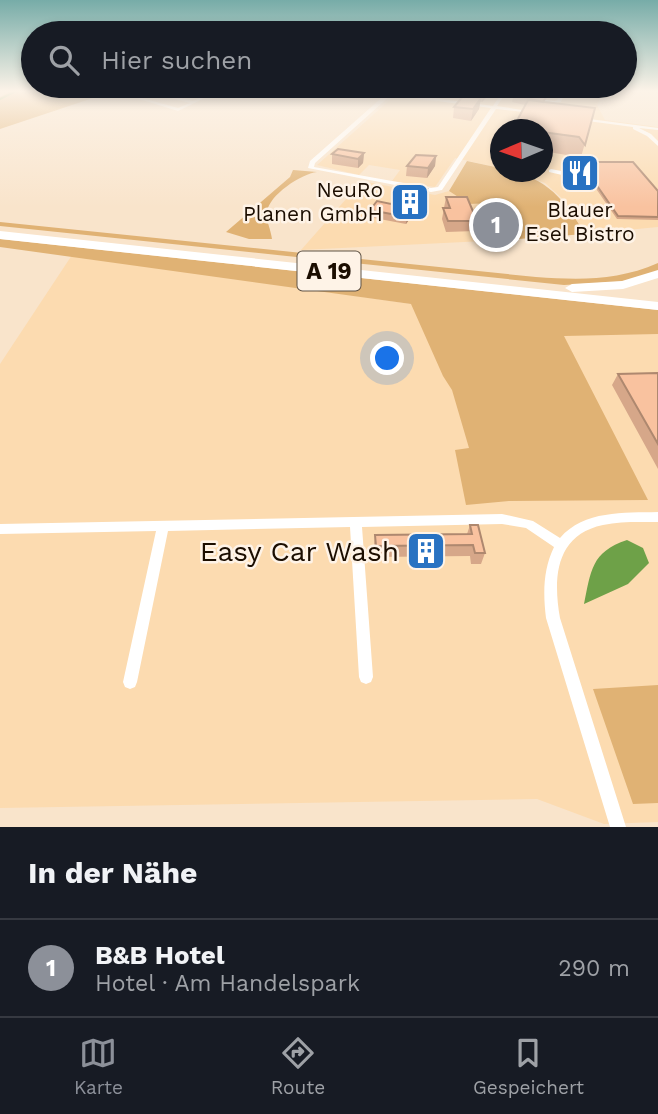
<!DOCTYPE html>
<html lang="de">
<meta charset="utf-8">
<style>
body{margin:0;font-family:"Work Sans",sans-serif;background:#20242c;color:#f1f3f6}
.compass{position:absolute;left:490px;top:119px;width:63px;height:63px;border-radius:50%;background:#171b24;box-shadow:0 4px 10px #0003;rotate:268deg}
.you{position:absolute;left:388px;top:359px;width:24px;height:24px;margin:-18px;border:5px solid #fff;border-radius:50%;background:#1a73e8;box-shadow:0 0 0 10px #1a73e833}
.badge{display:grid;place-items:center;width:46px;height:46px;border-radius:50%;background:#8c9099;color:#fff;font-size:23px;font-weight:700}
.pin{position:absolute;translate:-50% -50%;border:4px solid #fff;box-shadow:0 2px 7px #0006}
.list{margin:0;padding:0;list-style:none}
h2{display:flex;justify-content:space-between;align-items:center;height:91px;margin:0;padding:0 28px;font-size:30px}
h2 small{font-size:23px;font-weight:400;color:#9ea1a6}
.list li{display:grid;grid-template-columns:46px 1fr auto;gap:21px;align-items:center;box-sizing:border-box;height:98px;padding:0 28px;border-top:2px solid #363941}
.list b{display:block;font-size:26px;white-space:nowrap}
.list p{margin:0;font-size:23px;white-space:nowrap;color:#9ea1a6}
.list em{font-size:23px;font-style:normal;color:#9ea1a6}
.icon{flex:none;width:38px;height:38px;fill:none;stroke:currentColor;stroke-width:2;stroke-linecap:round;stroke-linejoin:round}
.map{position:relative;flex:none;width:658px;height:827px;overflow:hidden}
.search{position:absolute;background:#171b24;box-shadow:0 4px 10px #0003;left:21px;right:21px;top:21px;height:77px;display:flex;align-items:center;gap:18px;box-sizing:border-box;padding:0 24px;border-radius:38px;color:#9ea1a6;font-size:26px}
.sheet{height:189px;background:#171b24}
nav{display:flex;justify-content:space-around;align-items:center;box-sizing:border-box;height:98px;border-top:2px solid #363941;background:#171b24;font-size:19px;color:#9ea1a6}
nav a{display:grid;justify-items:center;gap:4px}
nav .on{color:#8c9099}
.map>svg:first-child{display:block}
.built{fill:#fcdbb0}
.green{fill:#e0b274}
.water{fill:#6ea148}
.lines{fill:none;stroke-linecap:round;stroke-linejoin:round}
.stream{stroke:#6ea148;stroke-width:2}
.street{fill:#fff;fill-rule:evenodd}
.highway{fill:#fff;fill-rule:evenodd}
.wall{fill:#d6a789}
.shaded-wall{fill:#ae886f}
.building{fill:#f9c29f;stroke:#ae886f;stroke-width:2}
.labels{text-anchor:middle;stroke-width:5;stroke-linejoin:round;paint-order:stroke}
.far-poi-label{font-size:21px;fill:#1b0d00;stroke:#fef3e7;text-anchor:end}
.shield{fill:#fef3e7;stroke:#5f5245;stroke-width:2}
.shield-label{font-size:23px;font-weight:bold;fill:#1b0d00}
.near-poi-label{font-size:28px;fill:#1b0d00;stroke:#fef3e7;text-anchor:end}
</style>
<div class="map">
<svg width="658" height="827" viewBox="0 0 658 827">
<rect width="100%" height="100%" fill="#f9e4cb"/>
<path class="built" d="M447 91H605L597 105 605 120 658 127V227L585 234 566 202 545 183 512 172H542V130H500V168L455 158 435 187 392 181 400 170 369 165 359 175 317 165 393 97 437 102Z
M362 181 435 195 449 191 469 204 495 203 510 208 523 239 301 250Z
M72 255 411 304 447 299 658 321V822L604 824 537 799 0 808V364Z"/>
<path class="green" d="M11 91H96L105 94 0 129V97Z
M467 161 500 168V172C543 172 565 200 585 234L493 241V238L521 236 510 208 495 203 469 204 449 191Z
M293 170 317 172C301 174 269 195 267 212 266 221 271 230 272 239H249L226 232 290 177Z
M0 222 536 277C579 280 617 281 658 263V272L631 281 564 285 0 226Z
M0 239 658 310V334L564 336 648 500 509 501 466 505 455 450 469 448 452 390 443 376 411 304 0 247Z
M658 685V803L633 804 593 689Z"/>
<path class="water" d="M627 540 643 548 649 563 628 584 584 604C591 571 591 552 627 540Z"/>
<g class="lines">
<path class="stream" d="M0 99 16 91"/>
<path class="street" d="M113 91H119L107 95 105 94Z
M148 91H155L193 101 214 91H219L178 111 136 98ZM151 93 190 103 178 108 142 98Z
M371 91 390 92 493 106 503 91H507L505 95 555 101 557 100 562 91H566L561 102 555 103 503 97 497 106 534 112 532 113 496 109 442 190 431 192 308 168 310 161 386 94ZM391 95 491 108 438 187 431 188 314 167 315 163Z
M582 118 658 128V130L639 128 651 134 658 141V146L647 136 633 129V127L580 120Z
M551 169 571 173 574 175 571 177 549 172V170Z
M658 512V522C640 522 621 521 603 525 555 535 553 579 560 618L626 827H610L546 618C543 593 543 570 554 547L526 528 502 524 362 527 373 677 371 682 366 684 361 682 359 677 350 527 168 531 137 682 135 687 130 689 125 687 123 682 156 531 0 534V524L502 514 533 521 560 538C584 510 624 513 658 512Z"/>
<path class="highway" d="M0 231 658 302V310L0 239Z
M658 270V278L623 289 572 292 565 288 572 284 622 281Z"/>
</g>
<path class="wall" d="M518 91H557L555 96H542L544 102 595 108 579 164 573 156 542 151V130H512L525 105 512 102 514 95 517 93Z
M471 94 488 96 482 102H480L479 109 471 121 453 118 454 107 470 96Z
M364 153 363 163 358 168 332 164V154Z
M436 156 435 166 427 178 406 176 407 166Z
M581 162 658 191V220L617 219 590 180H572L575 175 572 171 573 167H581L580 165Z
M426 196 406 224 369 217 370 210Z
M446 197 477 221 475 231 446 232 442 219Z
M490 207 507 223 504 233H493L487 217Z
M658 373V469L612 385 618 374Z
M470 525 485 553 481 564H471L470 556 375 557 374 546 375 535 467 534Z"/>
<path class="shaded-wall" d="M488 91H492L482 102 483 95Z
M481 98 479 109 471 121 473 109Z
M364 153 363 163 358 168V159Z
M436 156 435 166 427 178 428 168Z
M427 189 426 196 406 224 407 217Z"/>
<path class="building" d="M473 91H488L483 95 471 94Z
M515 93 546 97 543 102 514 95Z
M463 96 481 98 473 109 454 107Z
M528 100 595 108 585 145 579 137 542 132V130H525L513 128Z
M338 149 364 153 358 159 332 154Z
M416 155 436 156 428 168 407 166Z
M581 162H633L658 191V217L618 216 591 177H573L578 173 573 167 584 168Z
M406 185 427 189 407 217 370 210 377 201 391 204Z
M446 197H467L477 221H448L443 208H450Z
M490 207H501L507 223H495Z
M658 373V444L618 374Z
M470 525H478L485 553H475L473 545 376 546 375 535 472 534Z"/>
<linearGradient id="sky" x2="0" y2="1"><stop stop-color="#77aca8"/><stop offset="0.44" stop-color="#fcf3e8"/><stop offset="1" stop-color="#fcf3e8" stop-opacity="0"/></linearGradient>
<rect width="658" height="207" fill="url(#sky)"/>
<defs>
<g id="restaurant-square" transform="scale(2.0125)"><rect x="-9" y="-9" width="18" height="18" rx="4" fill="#2872c2" stroke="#fef3e7"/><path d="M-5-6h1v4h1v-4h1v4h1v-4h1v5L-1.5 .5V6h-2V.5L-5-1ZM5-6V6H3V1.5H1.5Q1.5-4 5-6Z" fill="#fff"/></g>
<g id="building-square" transform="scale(2.0125)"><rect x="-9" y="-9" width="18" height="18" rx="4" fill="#2872c2" stroke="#fef3e7"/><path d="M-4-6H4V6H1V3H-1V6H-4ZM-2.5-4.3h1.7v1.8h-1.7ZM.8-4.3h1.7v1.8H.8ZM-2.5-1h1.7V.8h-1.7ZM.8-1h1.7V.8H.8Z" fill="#fff"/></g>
</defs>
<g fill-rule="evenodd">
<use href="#restaurant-square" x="580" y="173"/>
<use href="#building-square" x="410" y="202"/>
<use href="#building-square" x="426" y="551"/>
</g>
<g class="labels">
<g class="far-poi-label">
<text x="383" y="197">NeuRo<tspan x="383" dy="24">Planen GmbH</tspan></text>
<text x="580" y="217" text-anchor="middle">Blauer<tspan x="580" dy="24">Esel Bistro</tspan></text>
</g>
<rect class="shield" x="297.5" y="251.5" width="63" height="39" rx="5"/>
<g class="shield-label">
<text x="329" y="279">A 19</text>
</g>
<g class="near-poi-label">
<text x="399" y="561">Easy Car Wash</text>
</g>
</g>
</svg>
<svg class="compass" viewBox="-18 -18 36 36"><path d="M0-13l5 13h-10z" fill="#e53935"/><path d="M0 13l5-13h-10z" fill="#9ea1a6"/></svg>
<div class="you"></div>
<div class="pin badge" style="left:496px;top:225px">1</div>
<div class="search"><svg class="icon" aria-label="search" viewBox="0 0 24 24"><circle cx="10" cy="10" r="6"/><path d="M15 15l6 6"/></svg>Hier suchen</div>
</div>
<section class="sheet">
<h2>In der Nähe<small></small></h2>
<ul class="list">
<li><span class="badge">1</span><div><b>B&amp;B Hotel</b><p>Hotel · Am Handelspark</p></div><em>290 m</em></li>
</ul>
</section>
<nav>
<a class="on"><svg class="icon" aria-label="map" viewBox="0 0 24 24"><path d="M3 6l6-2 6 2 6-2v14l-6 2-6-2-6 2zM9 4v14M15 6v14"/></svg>Karte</a>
<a><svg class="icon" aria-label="directions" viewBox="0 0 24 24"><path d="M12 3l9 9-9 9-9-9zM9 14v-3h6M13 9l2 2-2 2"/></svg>Route</a>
<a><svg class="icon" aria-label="saved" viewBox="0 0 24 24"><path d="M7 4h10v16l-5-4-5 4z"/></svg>Gespeichert</a>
</nav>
